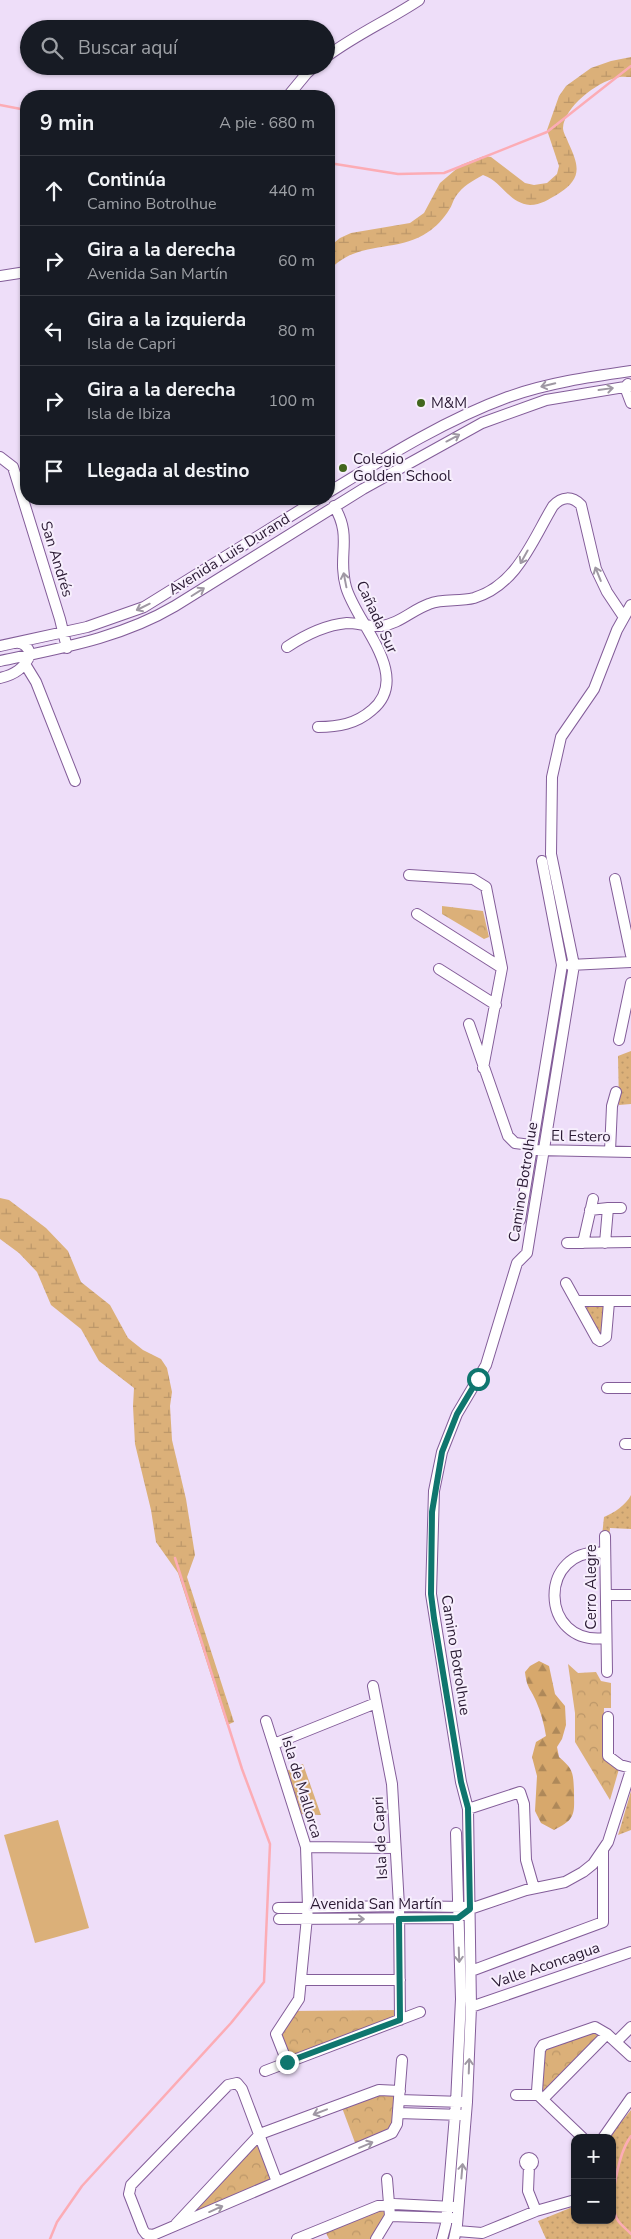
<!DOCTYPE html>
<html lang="es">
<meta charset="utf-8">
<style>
body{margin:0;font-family:"Nunito Sans",sans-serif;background:#20242c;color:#f1f3f6}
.controls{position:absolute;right:15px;bottom:15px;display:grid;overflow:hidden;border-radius:10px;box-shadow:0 1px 4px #0004}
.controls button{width:45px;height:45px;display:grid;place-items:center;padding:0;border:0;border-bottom:1px solid #363941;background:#171b24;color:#f1f3f6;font:25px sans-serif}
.stop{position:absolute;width:15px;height:15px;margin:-11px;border:4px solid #0f766e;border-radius:50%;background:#fff}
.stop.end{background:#0f766e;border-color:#fff;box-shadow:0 1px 5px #0008}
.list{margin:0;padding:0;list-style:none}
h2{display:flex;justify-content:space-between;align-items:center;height:65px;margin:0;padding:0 20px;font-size:21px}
h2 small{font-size:16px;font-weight:400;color:#9ea1a6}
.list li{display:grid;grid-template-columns:32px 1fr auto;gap:15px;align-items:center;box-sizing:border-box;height:70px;padding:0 20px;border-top:1px solid #363941}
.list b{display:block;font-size:19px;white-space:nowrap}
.list p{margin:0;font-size:16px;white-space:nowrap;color:#9ea1a6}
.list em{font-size:16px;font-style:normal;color:#9ea1a6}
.icon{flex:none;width:28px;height:28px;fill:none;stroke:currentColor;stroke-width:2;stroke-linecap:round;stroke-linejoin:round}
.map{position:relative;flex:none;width:631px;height:2239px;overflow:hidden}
.search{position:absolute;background:#171b24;box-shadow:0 1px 4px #0004;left:20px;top:20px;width:315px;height:55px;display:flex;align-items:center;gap:12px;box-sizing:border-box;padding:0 18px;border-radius:28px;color:#9ea1a6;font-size:19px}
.panel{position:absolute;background:#171b24;box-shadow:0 1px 4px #0004;left:20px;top:90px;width:315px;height:415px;border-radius:20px}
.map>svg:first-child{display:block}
.grass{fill:url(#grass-dots)}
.forest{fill:url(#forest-firs)}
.wetland{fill:url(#wetland-marsh)}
.park{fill:url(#park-crowns)}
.pitch{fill:#dbb079}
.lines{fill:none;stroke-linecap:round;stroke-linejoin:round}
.stream{stroke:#fcacb5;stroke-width:2.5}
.minor-casing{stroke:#835d99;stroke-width:12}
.minor{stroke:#fff;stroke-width:10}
.oneway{stroke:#9f98a3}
.route{stroke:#0f766e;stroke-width:6}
.poi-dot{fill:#42661e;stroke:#f7effd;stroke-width:2}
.labels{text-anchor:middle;stroke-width:4;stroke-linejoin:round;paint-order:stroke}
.poi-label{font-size:15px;fill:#291932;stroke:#f7effd;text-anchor:start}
.street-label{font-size:15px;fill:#291932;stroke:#f7effd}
</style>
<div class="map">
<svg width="631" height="2239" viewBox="0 0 631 2239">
<defs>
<pattern id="grass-dots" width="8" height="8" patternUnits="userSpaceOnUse" patternTransform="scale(1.25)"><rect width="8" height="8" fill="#dbb079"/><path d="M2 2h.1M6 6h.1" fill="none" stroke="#bc9769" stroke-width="1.8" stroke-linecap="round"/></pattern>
<pattern id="forest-firs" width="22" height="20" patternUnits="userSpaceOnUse" patternTransform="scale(1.25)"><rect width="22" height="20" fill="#d7a86c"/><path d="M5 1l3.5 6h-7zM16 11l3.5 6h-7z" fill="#ae8859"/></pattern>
<pattern id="wetland-marsh" width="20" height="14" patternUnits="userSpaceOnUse" patternTransform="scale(1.25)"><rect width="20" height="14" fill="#dbb079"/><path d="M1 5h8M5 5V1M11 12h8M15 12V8" fill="none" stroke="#bc9769"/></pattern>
<pattern id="park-crowns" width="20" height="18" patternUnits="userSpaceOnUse" patternTransform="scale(1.25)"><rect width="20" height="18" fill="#dbb079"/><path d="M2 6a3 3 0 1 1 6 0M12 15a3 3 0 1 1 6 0" fill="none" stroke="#bc9769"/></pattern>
</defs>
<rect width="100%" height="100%" fill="#eedef9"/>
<path class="grass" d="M631 1051V1104L619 1105 618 1056Z
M603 1306 604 1309 602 1339 583 1310 587 1307Z
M631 1495V1529L610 1528 609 1537 602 1536 604 1517C614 1513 626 1505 631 1495Z
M631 1791V1830L618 1835 620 1829Z
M631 2110V2239H546L538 2221 575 2206V2220H612V2138H608Z"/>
<path class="forest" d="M539 1661 549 1666 555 1694 565 1706 566 1725 562 1739 557 1747 559 1757C573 1769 573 1772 574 1790 574 1813 577 1819 554 1830L541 1823 535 1811 537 1776 532 1757 536 1742 546 1736C544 1724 541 1712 536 1701 530 1687 527 1689 525 1672L530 1666Z"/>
<path class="wetland" d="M631 57V77C626 77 621 76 616 78 597 82 564 107 563 128 563 133 567 138 568 142 579 166 583 178 558 194 549 199 541 205 530 205 508 203 502 181 483 175 472 181 463 186 456 196 453 200 452 206 449 210 445 217 435 228 428 232 397 254 356 239 329 271V247L340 238 351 233 410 223 424 213 440 183 461 165 484 156 491 157 525 183 534 185 547 183 557 174 559 166 547 130 559 96 566 86 591 68 611 61Z
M0 1198 9 1200 46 1228 68 1251 81 1282 110 1305 128 1338 143 1350 161 1359 167 1368 172 1392 170 1406 172 1440 186 1499 195 1555 187 1577 234 1722 227 1725 178 1573 156 1542 151 1510 135 1444 133 1406 134 1388 99 1361 81 1329 51 1305 37 1272 19 1253 0 1239Z"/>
<path class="park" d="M442 906 483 911 489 937 484 939 442 914Z
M568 1664 578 1673 596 1672 601 1681 611 1683V1708H604L603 1756 619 1769 610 1800 575 1742V1713Z
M303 1764 321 1815 299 1814 284 1772Z
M400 2010V2019L288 2062 276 2034 292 2011Z
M592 2032 597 2035V2040L545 2092 542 2089 545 2050Z
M379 2090 399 2092 392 2133 357 2148 341 2105Z
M260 2135 277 2182 173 2227Z
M386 2206 388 2215 374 2239H329L324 2229Z"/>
<path class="pitch" d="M58 1820 89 1928 35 1943 4 1835Z"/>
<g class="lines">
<path class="stream" d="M0 105 26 110
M329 163 398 174 444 173 547 132 631 66
M631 2136C619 2152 608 2201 617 2219 620 2225 627 2229 631 2234
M50 2239 57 2222 82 2186 231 2023 264 1982 270 1844 242 1769 175 1558"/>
<g class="minor-casing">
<path id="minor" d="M326 57C355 35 389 20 419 0
M288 96 307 73 315 66
M0 276 26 272
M628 384 625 387 631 403
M0 457 13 467 60 619 67 648
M329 492C386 457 445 420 508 397 547 383 589 377 631 371
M0 646 87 627 144 607 318 499
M287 647C305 635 325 625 347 623 358 623 369 627 381 626 399 624 412 610 429 604 443 598 459 602 474 598 517 585 532 541 553 506 562 496 572 496 581 505L596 569 607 592 623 616
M0 661C61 648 121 638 175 606L363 489 482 423 546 400 631 386
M25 664 36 682 75 781
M0 678C14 675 24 669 30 655 29 647 23 642 15 643
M318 727C338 727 356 724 372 710 413 676 356 623 346 587 337 555 353 537 334 506
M409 875 473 879 486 887 502 968 483 1068
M615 879 631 955
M417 914 502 968
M570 965 631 962
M439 969 496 1005
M469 1024 508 1136 515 1143 531 1145
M619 1040 631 983
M537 1150 631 1152
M610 1151 612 1106 616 1092
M608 1208H621
M590 1210 608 1208 605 1243
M520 1220 562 965 542 861
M567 1243 631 1242
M583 1243 593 1199
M566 1283 597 1339 600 1341 606 1337 609 1302
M576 1301H631
M607 1388H631
M625 1444H631
M605 1536 607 1672
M605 1553C537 1545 538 1647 606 1638
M606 1595H631
M373 1686 392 1784 399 1906 400 2020
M608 1717V1756L620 1765 631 1768
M266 1721 306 1847 308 1907 299 1999 276 2034 287 2062
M274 1744 376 1703
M468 1809 520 1792 524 1804 526 1860 534 1888
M306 1847 395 1848
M278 1908 399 1906 465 1907
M279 1919 458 1918 470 1909 526 1890 565 1882 583 1872 593 1864 608 1842 631 1770
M471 1971 603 1922V1851
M302 1980H400
M471 2007 631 1952
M616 2042 631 2027
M265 2071 420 2012
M516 2095H538
M543 2099 607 2034
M399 2100 463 2102
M398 2113 462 2115
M583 2138 538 2095 537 2091 540 2050 543 2045 595 2027 607 2034 631 2056
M603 2138 631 2098
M525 2162a4 4 0 1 1 8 0a4 4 0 1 1-8 0Z
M529 2166 528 2191 536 2211
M277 2182 242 2089 237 2083 228 2085 131 2185 129 2194 143 2230 146 2234 153 2235 392 2133 397 2124 402 2060
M390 2216 452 2218
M176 2224 260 2134 379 2090 400 2091
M457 2231 482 2233 536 2211 575 2200
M297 2239 378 2206 394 2204 453 2207
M376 2239 390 2216 387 2179
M442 2239 446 2224 456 2103 461 1999 456 1833
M454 2239 457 2225 467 2102 471 2007 468 1809 461 1782 431 1594 434 1491 442 1452 457 1414 486 1365 517 1263 527 1253 574 965 551 854 552 777 561 737 594 689 617 630 631 605"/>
</g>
<use href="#minor" class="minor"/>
</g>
<defs><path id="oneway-shaft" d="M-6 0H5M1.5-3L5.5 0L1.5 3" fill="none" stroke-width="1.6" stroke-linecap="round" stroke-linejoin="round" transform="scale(1.25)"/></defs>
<g class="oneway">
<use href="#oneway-shaft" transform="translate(548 385) rotate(166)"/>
<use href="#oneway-shaft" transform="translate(606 389) rotate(-8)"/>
<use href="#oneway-shaft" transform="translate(453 438) rotate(-28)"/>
<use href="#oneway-shaft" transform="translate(524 557) rotate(119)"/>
<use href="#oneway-shaft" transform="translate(598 574) rotate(-112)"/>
<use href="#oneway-shaft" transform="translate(345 580) rotate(-101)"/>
<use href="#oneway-shaft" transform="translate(198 592) rotate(-32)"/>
<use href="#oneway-shaft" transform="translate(143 607) rotate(154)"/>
<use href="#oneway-shaft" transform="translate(357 1919)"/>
<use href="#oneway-shaft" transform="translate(459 1955) rotate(88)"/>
<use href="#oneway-shaft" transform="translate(469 2066) rotate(-88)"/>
<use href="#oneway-shaft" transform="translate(320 2112) rotate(159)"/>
<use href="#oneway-shaft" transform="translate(366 2145) rotate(-23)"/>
<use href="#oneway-shaft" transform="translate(462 2171) rotate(-85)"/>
<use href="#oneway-shaft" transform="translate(216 2209) rotate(-24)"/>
</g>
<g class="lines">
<path class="route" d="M287 2062 400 2020 399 1919 458 1918 470 1909 468 1808 461 1782 434 1618 431 1594 432 1512 442 1452 457 1414 478 1379"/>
</g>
<g class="poi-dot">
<circle cx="421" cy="403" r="5"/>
<circle cx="343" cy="468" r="5"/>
</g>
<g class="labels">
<g class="poi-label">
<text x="431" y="408">M&amp;M</text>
<text x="353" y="464">Colegio<tspan x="353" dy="17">Golden School</tspan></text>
</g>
<g class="street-label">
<text transform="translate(229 554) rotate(-32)" y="5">Avenida Luis Durand</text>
<text transform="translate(57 559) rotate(73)" y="5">San Andrés</text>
<text transform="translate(377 617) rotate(65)" y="5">Cañada Sur</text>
<text transform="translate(581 1136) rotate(1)" y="5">El Estero</text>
<text transform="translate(523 1182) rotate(-81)" y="5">Camino Botrolhue</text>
<text transform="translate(591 1587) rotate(-90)" y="5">Cerro Alegre</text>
<text transform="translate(456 1655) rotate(81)" y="5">Camino Botrolhue</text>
<text transform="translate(302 1787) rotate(73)" y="5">Isla de Mallorca</text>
<text transform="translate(380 1838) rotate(-93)" y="5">Isla de Capri</text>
<text x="376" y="1909">Avenida San Martín</text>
<text transform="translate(546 1965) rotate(-19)" y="5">Valle Aconcagua</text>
</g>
</g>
</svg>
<div class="controls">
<button>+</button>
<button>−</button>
</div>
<div class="stop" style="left:478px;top:1379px"></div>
<div class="stop end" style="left:287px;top:2062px"></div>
<div class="search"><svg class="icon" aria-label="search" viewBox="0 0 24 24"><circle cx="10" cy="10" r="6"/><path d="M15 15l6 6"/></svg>Buscar aquí</div>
<section class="panel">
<h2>9 min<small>A pie · 680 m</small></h2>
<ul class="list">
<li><svg class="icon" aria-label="ahead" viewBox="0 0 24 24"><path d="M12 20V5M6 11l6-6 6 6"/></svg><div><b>Continúa</b><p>Camino Botrolhue</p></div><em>440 m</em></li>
<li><svg class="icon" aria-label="right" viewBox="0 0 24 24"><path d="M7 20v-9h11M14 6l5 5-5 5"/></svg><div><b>Gira a la derecha</b><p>Avenida San Martín</p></div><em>60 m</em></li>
<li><svg class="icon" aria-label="left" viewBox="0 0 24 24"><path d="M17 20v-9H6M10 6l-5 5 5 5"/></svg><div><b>Gira a la izquierda</b><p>Isla de Capri</p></div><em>80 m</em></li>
<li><svg class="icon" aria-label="right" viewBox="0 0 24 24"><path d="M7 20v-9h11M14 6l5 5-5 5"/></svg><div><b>Gira a la derecha</b><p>Isla de Ibiza</p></div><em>100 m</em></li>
<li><svg class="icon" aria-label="arrive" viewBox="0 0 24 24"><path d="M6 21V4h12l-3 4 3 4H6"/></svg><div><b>Llegada al destino</b></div></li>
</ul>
</section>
</div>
